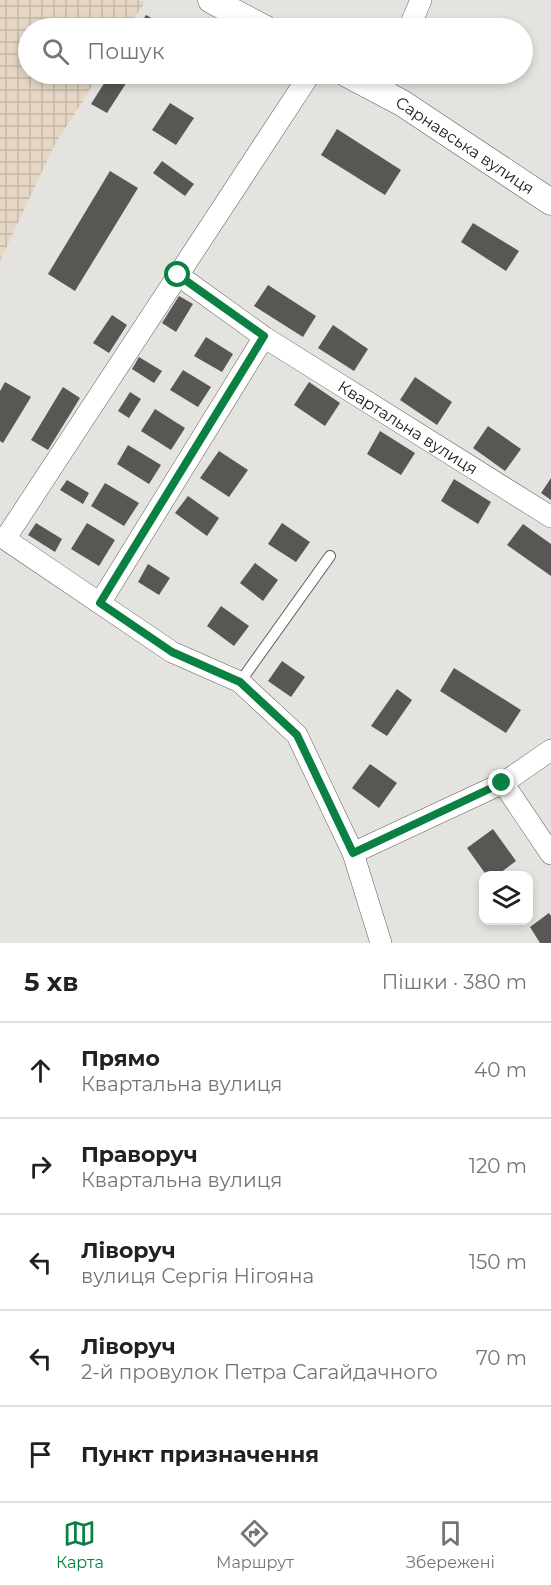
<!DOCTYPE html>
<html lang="uk">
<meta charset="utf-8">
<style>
body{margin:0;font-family:Montserrat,sans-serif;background:#f2f2f2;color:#202124}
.controls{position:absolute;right:18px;bottom:18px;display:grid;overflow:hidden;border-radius:12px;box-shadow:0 3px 9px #0003}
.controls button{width:54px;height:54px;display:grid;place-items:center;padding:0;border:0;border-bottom:2px solid #e0e0e0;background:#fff;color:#202124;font:30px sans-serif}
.stop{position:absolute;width:18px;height:18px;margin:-14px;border:4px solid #0b8043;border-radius:50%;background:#fff}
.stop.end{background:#0b8043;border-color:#fff;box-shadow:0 2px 6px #0008}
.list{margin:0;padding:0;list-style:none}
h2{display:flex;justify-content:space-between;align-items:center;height:78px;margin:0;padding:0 24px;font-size:26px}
h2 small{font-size:20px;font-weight:400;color:#757577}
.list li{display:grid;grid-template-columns:39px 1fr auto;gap:18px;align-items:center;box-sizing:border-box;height:96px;padding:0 24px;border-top:2px solid #e0e0e0}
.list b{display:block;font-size:22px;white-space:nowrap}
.list p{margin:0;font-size:20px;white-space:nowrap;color:#757577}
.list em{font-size:20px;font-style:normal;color:#757577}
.icon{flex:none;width:33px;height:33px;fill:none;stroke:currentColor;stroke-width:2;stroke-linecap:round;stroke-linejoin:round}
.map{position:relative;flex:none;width:551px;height:943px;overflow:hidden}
.search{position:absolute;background:#fff;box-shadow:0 3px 9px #0003;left:18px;right:18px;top:18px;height:66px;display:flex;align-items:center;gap:15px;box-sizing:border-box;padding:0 21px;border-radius:33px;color:#757577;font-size:22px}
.sheet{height:558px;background:#fff}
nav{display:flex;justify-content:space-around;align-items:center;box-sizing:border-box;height:84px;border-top:2px solid #e0e0e0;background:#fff;font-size:16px;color:#757577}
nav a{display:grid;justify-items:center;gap:3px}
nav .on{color:#0b8043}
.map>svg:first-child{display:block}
.industrial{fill:url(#industrial-grid)}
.building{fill:#595754}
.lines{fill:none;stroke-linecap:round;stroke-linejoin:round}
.service-casing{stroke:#61605d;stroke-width:12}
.minor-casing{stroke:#61605d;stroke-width:22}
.tertiary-casing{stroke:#61605d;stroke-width:27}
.service{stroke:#fff;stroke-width:10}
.minor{stroke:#fff;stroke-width:21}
.tertiary{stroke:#fff;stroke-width:26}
.route{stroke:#0b8043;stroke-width:8}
.labels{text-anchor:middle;stroke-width:6;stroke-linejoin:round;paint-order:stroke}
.street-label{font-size:16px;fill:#1a1918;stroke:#fff}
</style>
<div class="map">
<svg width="551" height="943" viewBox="0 0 551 943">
<defs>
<pattern id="industrial-grid" width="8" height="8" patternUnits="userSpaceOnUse" patternTransform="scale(1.5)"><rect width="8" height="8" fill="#e5d7c4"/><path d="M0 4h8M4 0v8" fill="none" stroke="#c4b8a8"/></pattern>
</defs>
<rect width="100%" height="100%" fill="#e4e3df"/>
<path class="industrial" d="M0 0H141L145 2 128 28H28V74H100L55 144 0 261Z"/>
<path class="building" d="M146 15 162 24 159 28H138Z
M110 74H132L107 113 91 104Z
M170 103 194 118 176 145 152 130Z
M337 129 401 170 385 195 321 155Z
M162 161 194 184 185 196 153 173Z
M110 171 138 188 75 291 48 274Z
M473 223 519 251 506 271 461 242Z
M268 285 316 316 303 337 254 306Z
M179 296 193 304 176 332 162 323Z
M112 315 127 325 109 353 93 343Z
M333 325 368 349 354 371 318 348Z
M206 337 233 354 222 372 194 356Z
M139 357 162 371 154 383 132 369Z
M183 370 211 387 198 407 170 390Z
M415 377 452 402 437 425 400 400Z
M5 382 31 397 3 443 0 441V391Z
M309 382 340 403 325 426 294 405Z
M63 387 80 398 48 450 31 440Z
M130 392 141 399 129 418 118 411Z
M155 409 185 428 171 450 141 431Z
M488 426 521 449 505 471 473 448Z
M380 431 415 453 401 475 367 454Z
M128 445 161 465 149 484 117 464Z
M219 451 248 470 229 497 200 478Z
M551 478V500L541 493Z
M454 479 491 502 478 524 441 501Z
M67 480 89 493 83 504 60 490Z
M105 483 139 503 124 526 91 506Z
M188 496 219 518 207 536 175 513Z
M36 523 62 539 55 552 28 535Z
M87 523 115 540 99 566 71 549Z
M282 523 310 542 296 562 268 544Z
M523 524 551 544V576L507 545Z
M255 563 278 580 263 601 240 583Z
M148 564 170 578 159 595 138 582Z
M221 606 249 626 234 646 207 626Z
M282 661 305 677 291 697 268 681Z
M454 668 521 710 506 733 440 691Z
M397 689 412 700 387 736 371 726Z
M370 764 397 783 379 808 352 788Z
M493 829 516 861 496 876H487L467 848Z
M549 913 551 916V943H540L530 927Z"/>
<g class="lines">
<g class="service-casing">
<path id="service" d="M240 682 330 556"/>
</g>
<g class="minor-casing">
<g id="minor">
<path d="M409 28 421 0"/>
<path d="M310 74 5 539 172 652 240 682 297 735 353 853 381 943"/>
<path d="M381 92 389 74"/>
<path id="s1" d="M178 275 264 337 551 517"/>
<path d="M100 603 264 337"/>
<path d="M503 783 551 854"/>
<path d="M353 853 503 783 551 750"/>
</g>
</g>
<g class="tertiary-casing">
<g id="tertiary">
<path d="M211 0 264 28"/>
<path id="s2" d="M347 74 402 103 551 202"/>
</g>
</g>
<use href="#service" class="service"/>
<use href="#minor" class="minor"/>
<use href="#tertiary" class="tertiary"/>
</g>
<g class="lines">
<path class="route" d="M178 275 264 336 100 603 172 652 240 682 297 735 353 853 502 783"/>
</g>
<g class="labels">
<g class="street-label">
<text dy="6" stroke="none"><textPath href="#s2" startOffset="138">Сарнавська вулиця</textPath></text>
<text dy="6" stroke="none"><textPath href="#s1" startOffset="276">Квартальна вулиця</textPath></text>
</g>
</g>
</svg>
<div class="controls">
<button><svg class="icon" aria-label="layers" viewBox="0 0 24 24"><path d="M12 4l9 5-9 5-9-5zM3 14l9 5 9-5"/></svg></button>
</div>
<div class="stop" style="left:178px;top:275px"></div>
<div class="stop end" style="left:502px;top:783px"></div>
<div class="search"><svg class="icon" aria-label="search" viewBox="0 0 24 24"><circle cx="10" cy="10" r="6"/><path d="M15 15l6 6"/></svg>Пошук</div>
</div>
<section class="sheet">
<h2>5 хв<small>Пішки · 380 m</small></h2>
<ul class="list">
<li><svg class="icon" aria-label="ahead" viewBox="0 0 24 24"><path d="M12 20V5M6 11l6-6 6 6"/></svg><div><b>Прямо</b><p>Квартальна вулиця</p></div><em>40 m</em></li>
<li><svg class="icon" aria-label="right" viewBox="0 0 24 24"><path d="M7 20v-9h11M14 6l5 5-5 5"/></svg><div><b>Праворуч</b><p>Квартальна вулиця</p></div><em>120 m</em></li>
<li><svg class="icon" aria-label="left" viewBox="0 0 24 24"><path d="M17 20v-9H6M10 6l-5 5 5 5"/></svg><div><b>Ліворуч</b><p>вулиця Сергія Нігояна</p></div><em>150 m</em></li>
<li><svg class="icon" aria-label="left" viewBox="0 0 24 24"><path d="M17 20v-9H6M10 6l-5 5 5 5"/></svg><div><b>Ліворуч</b><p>2-й провулок Петра Сагайдачного</p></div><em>70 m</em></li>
<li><svg class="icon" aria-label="arrive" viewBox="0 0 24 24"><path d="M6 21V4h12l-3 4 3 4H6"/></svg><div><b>Пункт призначення</b></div></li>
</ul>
</section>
<nav>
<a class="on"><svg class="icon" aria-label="map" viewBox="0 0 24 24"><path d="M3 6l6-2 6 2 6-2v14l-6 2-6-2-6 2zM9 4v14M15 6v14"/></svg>Карта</a>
<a><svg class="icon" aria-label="directions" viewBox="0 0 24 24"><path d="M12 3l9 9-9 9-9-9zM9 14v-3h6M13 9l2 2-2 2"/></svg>Маршрут</a>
<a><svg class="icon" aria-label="saved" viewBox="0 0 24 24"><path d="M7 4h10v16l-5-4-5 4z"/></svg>Збережені</a>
</nav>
